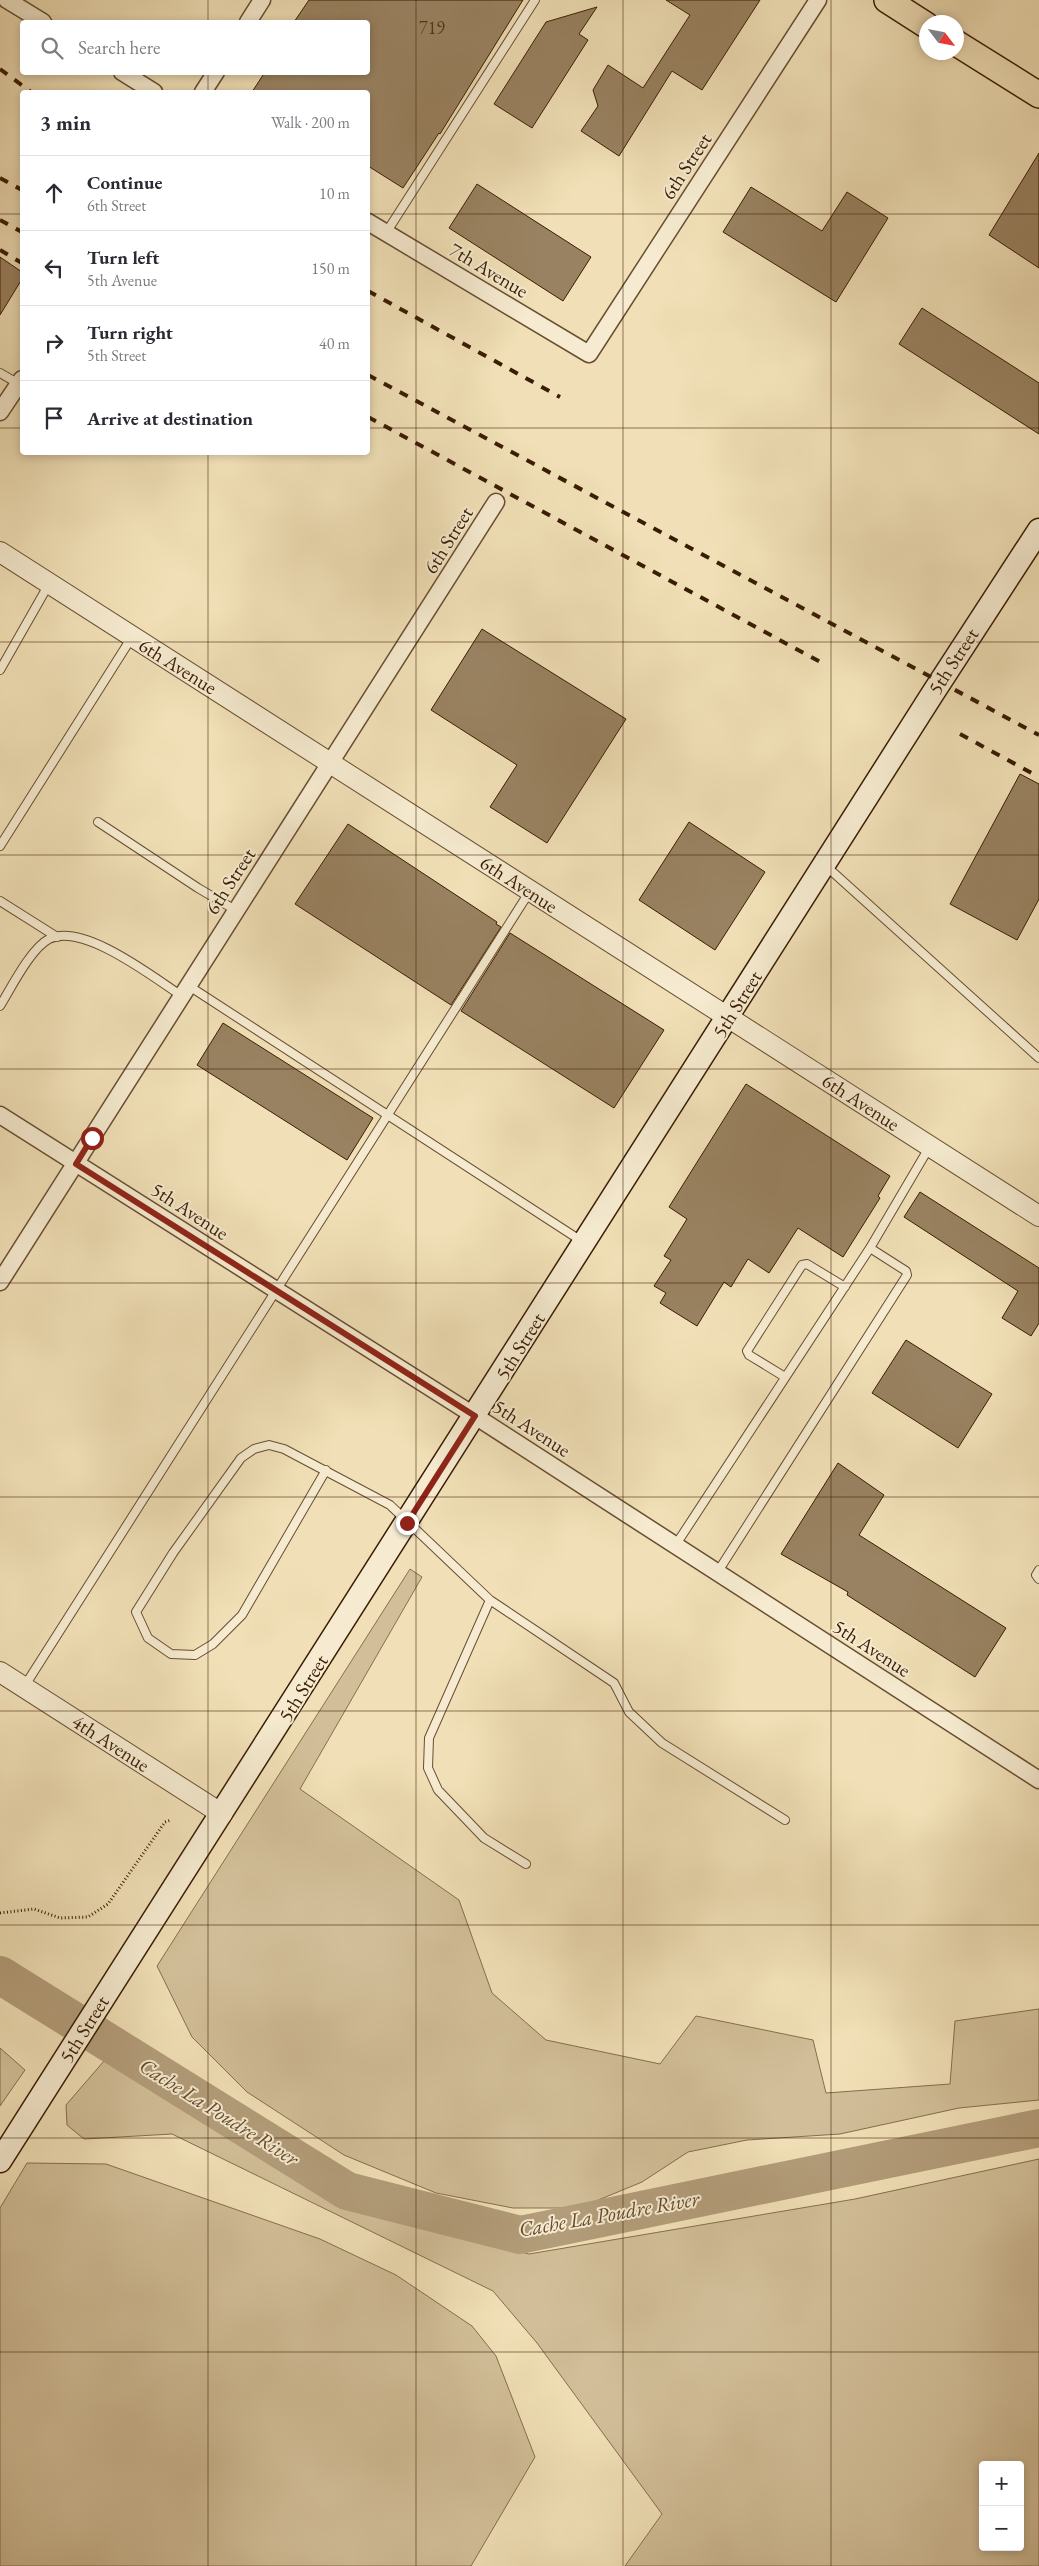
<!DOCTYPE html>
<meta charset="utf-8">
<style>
body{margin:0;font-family:"EB Garamond",serif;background:#f2f2f3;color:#2b2b33}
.controls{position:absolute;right:15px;bottom:15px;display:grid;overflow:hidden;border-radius:5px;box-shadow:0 2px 8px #0003}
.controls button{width:45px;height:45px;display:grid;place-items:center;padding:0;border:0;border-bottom:1px solid #e1e1e2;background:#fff;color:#2b2b33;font:25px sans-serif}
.compass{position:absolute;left:919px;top:15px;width:45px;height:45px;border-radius:50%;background:#fff;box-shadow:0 2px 8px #0003;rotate:122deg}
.stop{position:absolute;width:15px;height:15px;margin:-11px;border:4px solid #8f2418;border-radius:50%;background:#fff}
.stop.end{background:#8f2418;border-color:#fff;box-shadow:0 1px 5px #0008}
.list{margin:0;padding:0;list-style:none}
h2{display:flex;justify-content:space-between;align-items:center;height:65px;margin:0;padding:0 20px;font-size:21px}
h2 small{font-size:16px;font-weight:400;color:#7c7c81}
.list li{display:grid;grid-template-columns:32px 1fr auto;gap:15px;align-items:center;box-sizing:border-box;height:75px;padding:0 20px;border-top:1px solid #e1e1e2}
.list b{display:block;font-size:19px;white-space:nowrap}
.list p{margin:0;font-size:16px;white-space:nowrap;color:#7c7c81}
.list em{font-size:16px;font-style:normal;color:#7c7c81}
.icon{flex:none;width:28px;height:28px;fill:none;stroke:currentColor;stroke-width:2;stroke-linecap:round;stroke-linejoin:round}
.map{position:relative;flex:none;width:1039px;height:2566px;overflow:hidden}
.search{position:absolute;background:#fff;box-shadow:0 2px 8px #0003;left:20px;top:20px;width:350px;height:55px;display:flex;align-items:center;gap:12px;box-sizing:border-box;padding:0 18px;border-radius:5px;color:#7c7c81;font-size:19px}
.panel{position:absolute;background:#fff;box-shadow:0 2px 8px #0003;left:20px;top:90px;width:350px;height:365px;border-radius:5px}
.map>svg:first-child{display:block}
.green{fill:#d2bf99;stroke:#866e4e;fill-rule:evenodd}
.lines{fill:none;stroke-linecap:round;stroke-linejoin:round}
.river{stroke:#b39d7a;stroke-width:38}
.building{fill:#998261;stroke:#3a1c04}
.service-casing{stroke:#684d31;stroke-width:10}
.minor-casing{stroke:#684d31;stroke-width:19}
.tertiary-casing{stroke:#684d31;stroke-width:22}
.secondary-casing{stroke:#3a1c04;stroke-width:25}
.primary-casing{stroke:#3a1c04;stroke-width:28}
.path{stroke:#3a1c04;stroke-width:3;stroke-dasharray:1 2.5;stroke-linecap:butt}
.service{stroke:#f6ebd0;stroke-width:8}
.minor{stroke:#f6ebd0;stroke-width:16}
.tertiary{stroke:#f6ebd0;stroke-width:20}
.secondary{stroke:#f6ebd0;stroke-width:22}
.primary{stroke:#f1e0b7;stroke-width:25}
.rail{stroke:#3a1c04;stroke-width:4;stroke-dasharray:9 9;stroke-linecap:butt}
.route{stroke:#8f2418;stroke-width:6}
.grid{fill:none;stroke:#3a1c04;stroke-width:1;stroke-opacity:0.55}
.labels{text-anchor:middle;stroke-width:4;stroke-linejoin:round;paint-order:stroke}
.number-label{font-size:18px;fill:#52361b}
.street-label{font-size:20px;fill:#3a1c04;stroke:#f6ebd0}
.water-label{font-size:21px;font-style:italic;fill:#64492d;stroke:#f6ebd0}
</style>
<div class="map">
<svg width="1039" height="2566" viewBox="0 0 1039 2566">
<rect width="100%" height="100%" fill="#f1e0b7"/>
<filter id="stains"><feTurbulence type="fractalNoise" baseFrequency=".004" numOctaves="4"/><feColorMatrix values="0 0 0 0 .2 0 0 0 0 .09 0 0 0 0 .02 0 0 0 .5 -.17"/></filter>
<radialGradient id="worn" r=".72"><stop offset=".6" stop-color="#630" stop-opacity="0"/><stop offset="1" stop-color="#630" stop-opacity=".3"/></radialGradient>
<path class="green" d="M410 1569 422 1577 300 1789 459 1900 492 1993 546 2040 660 2064 696 2016 813 2040 826 2093 950 2084 955 2021 1039 2009V2100L959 2108 840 2134 747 2140 688 2152 642 2182 579 2208H513L436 2193 344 2155 247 2092 192 2037 157 1966Z
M0 2048 25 2070 0 2106Z
M110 2054 192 2110 363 2207 529 2254 855 2199 1039 2159V2566H625L662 2514 537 2343 493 2291 172 2134 84 2139 67 2125 66 2105ZM983 2465H1020V2547H983Z
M27 2163 106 2164 320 2239 396 2275 472 2326 496 2356 535 2457 471 2566H0V2208Z"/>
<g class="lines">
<path class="river" d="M0 1975 347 2191 520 2235 1039 2128"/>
</g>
<path class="building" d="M309 0H523L440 134 439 133 403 188 368 166V92H252L265 72H368V22H294Z
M666 0H760L702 90 672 71 619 156 581 131 598 106 593 90 608 65 643 88 690 15Z
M597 7 579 34 588 40 532 128 494 104 546 22Z
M1039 153V268L989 235Z
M477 184 591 257 563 301 449 228Z
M751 187 822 231 847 192 888 218 836 302 723 232Z
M0 257 22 272V279L0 315Z
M922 308 1039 383V434L899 344Z
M482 629 626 719 547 843 490 807 517 765 431 710Z
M1020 774 1039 784V899L1017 940 950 904Z
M689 822 765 872 715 950 639 900Z
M348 824 497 922 496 924 501 927 451 1005 295 904Z
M510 933 664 1030 614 1108 461 1011Z
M223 1023 373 1118 347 1160 197 1065Z
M746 1084 890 1176 878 1196 880 1198 843 1257 798 1228 769 1273 748 1259 731 1287 724 1282 697 1326 660 1303 666 1293 654 1286 671 1260 664 1256 687 1219 669 1207Z
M920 1192 1039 1268V1323L1031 1336 1002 1318 1018 1291 904 1217Z
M906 1340 992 1394 958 1448 872 1393Z
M838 1463 884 1495 859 1535 1006 1628 975 1677 847 1595 848 1592 781 1554Z"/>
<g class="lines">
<g class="service-casing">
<path id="service" d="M386 233 535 0
M0 373 19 384
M0 670 49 584
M98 822 198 888 237 911
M0 846 132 637
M826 866 1039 1058
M0 901 57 937
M189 986 583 1242
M0 1006C11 988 31 948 49 939 83 922 154 978 182 996
M785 1377 749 1355 747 1351 802 1265 807 1264 845 1287
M326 1470 242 1615 213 1644 195 1655 171 1654 148 1638 136 1612 173 1553 241 1458 254 1449 269 1445 284 1449 390 1505 490 1600 614 1683 629 1712 662 1743 785 1820
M675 1546 870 1248 930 1146
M1039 1570 1036 1575 1039 1579
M717 1573 907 1275 906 1271 870 1248
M490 1600 429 1738 428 1768 438 1790 484 1838 526 1864
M24 1687 530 891"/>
</g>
<g class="minor-casing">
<path id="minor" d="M7 0 43 22
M248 22 262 0
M122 72 154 92
M203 92 216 72
M368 222 589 354 818 0
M0 412 22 379
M0 1115 475 1416 1039 1780
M0 1282 496 502"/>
</g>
<g class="tertiary-casing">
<path id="tertiary" d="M0 552 1039 1216
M0 1672 222 1814"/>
</g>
<g class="secondary-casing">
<path id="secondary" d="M0 2161 933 693 1039 530"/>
</g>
<g class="primary-casing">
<path id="primary" d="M887 0 926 25
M956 43 1039 95"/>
</g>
<path class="path" d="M0 1913 34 1909 60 1918 88 1917 108 1904 165 1822 171 1820"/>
<use href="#service" class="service"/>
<use href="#minor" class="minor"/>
<use href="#tertiary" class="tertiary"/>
<use href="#secondary" class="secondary"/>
<use href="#primary" class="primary"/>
<path class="rail" d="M0 69 31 92
M0 178 22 190
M0 220 22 232
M0 250 22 263
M368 291 560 397
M368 375 1039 735
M368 417 824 664
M960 734 1039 777"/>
</g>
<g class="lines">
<path class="route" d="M92 1138 76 1164 475 1416 407 1523"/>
</g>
<path class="grid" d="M208 0V22M416 0V2566M623 0V2566M831 0V2566M208 72V92M0 214H22M368 214H1039M0 428H22M368 428H1039M208 452V2566M0 642H1039M0 855H1039M0 1069H1039M0 1283H1039M0 1497H1039M0 1711H1039M0 1925H1039M0 2138H1039M0 2352H1039"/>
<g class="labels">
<g class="number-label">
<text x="432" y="34">719</text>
</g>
<g class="street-label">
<text transform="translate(686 166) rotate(-57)" y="7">6th Street</text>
<text transform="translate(489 270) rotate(31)" y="7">7th Avenue</text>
<text transform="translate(448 540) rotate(-58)" y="7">6th Street</text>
<text transform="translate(953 661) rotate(-57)" y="7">5th Street</text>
<text transform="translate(178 666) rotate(32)" y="7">6th Avenue</text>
<text transform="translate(230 881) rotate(-57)" y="7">6th Street</text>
<text transform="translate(519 884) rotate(33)" y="7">6th Avenue</text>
<text transform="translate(737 1004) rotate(-58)" y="7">5th Street</text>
<text transform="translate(861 1102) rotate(33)" y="7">6th Avenue</text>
<text transform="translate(190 1211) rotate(33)" y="7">5th Avenue</text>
<text transform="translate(520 1346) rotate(-58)" y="7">5th Street</text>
<text transform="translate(532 1428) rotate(33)" y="7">5th Avenue</text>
<text transform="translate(872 1648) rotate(33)" y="7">5th Avenue</text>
<text transform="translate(303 1688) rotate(-58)" y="7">5th Street</text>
<text transform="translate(111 1743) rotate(33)" y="7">4th Avenue</text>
<text transform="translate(84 2029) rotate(-58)" y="7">5th Street</text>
</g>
<g class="water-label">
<text transform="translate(219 2112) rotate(32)" y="7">Cache La Poudre River</text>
<text transform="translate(609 2214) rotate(-10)" y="7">Cache La Poudre River</text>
</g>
</g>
<rect width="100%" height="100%" filter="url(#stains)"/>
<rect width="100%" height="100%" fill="url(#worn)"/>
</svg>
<div class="controls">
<button>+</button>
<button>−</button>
</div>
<svg class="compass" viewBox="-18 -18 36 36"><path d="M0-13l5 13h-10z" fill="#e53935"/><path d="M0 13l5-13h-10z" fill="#7c7c81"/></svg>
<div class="stop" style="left:92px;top:1138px"></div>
<div class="stop end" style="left:407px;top:1523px"></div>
<div class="search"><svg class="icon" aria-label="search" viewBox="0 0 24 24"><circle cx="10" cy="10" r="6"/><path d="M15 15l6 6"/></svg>Search here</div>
<section class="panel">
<h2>3 min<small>Walk · 200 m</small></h2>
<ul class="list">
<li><svg class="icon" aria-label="ahead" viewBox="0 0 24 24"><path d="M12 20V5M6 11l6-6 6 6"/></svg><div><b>Continue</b><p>6th Street</p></div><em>10 m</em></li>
<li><svg class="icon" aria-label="left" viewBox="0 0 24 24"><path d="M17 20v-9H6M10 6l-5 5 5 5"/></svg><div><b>Turn left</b><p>5th Avenue</p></div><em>150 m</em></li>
<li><svg class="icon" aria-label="right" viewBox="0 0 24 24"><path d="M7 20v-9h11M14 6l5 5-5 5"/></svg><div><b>Turn right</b><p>5th Street</p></div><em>40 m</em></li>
<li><svg class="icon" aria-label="arrive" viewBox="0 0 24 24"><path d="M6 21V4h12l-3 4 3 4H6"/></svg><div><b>Arrive at destination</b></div></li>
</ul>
</section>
</div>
